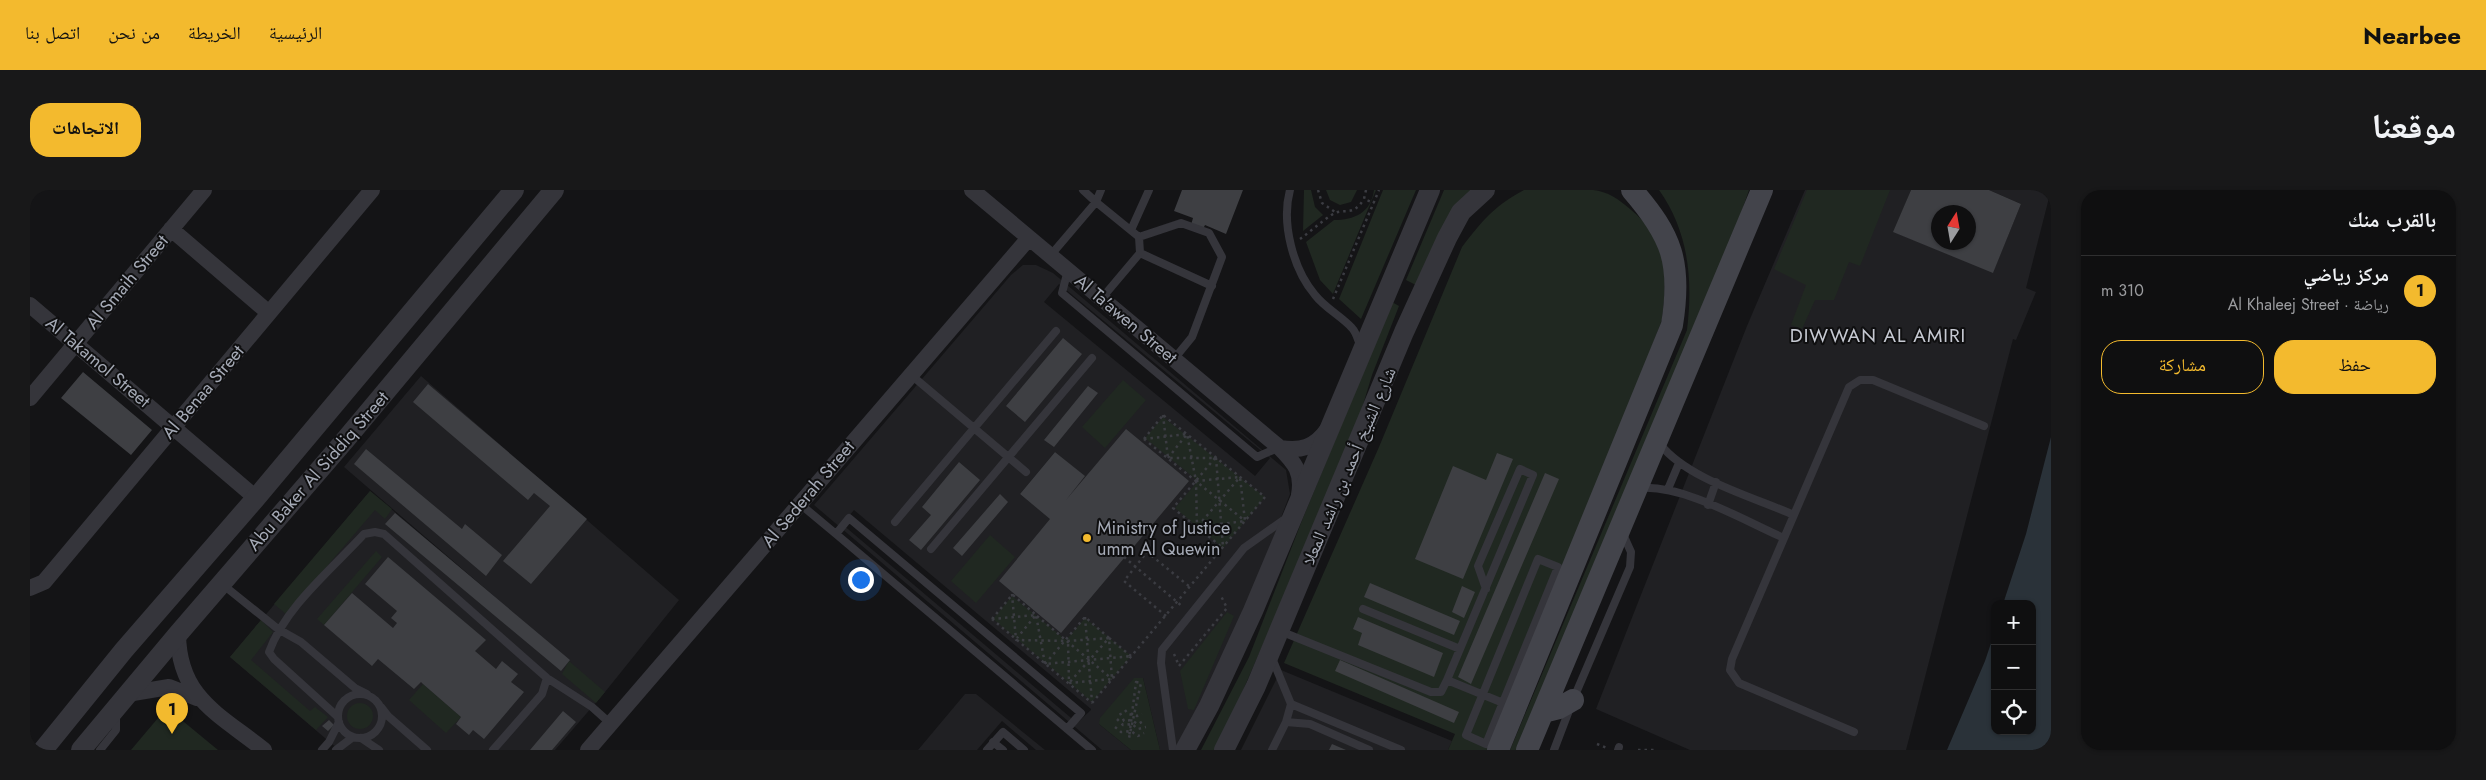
<!DOCTYPE html>
<html lang="ar">
<meta charset="utf-8">
<style>
body{margin:0;font-family:Jost,"Noto Naskh Arabic",sans-serif;background:#181819;color:#f1f3f6;direction:rtl}
.controls{position:absolute;right:15px;bottom:15px;display:grid;overflow:hidden;border-radius:10px;box-shadow:0 1px 4px #0004}
.controls button{width:45px;height:45px;display:grid;place-items:center;padding:0;border:0;border-bottom:1px solid #2f2f30;background:#0f0f10;color:#f1f3f6;font:25px sans-serif}
.compass{position:absolute;left:1901px;top:15px;width:45px;height:45px;border-radius:50%;background:#0f0f10;box-shadow:0 1px 4px #0004;rotate:11deg}
.you{position:absolute;left:830px;top:389px;width:18px;height:18px;margin:-12px;border:4px solid #fff;border-radius:50%;background:#1a73e8;box-shadow:0 0 0 8px #1a73e833}
.badge{display:grid;place-items:center;width:32px;height:32px;border-radius:50%;background:#f3ba2e;color:#111;font-size:16px;font-weight:700}
.pin{position:absolute;translate:-50% -41px;filter:drop-shadow(0 1px 2px #0008)}
.pin::after{content:'';position:absolute;top:26px;width:18px;height:15px;background:inherit;clip-path:polygon(0 0,100% 0,50% 100%)}
.list{margin:0;padding:0;list-style:none}
h2{display:flex;justify-content:space-between;align-items:center;height:65px;margin:0;padding:0 20px;font-size:21px}
h2 small{font-size:16px;font-weight:400;color:#9b9c9f}
.list li{display:grid;grid-template-columns:32px 1fr auto;gap:15px;align-items:center;box-sizing:border-box;height:70px;padding:0 20px;border-top:1px solid #2f2f30}
.list b{display:block;font-size:19px;white-space:nowrap}
.list p{margin:0;font-size:16px;white-space:nowrap;color:#9b9c9f}
.list em{font-size:16px;font-style:normal;color:#9b9c9f}
.actions{display:flex;gap:10px;padding:15px 20px}
.actions a{flex:1;padding:11px 0;border:1px solid #f3ba2e;border-radius:20px;text-align:center;font-size:18px;color:#f3ba2e}
.actions .main{background:#f3ba2e;color:#111}
.icon{flex:none;width:28px;height:28px;fill:none;stroke:currentColor;stroke-width:2;stroke-linecap:round;stroke-linejoin:round}
.map{position:relative;flex:none;width:2021px;height:560px;overflow:hidden;direction:ltr;border-radius:20px}
header{display:flex;align-items:center;gap:30px;box-sizing:border-box;height:70px;padding:0 25px;background:#f3ba2e;color:#111}
header strong{font-size:24px}
nav{display:flex;gap:28px;margin-inline-start:auto;font-size:18px}
.intro{display:flex;align-items:center;justify-content:space-between;box-sizing:border-box;height:120px;padding:0 30px}
h1{margin:0;font-size:35px}
.button{padding:12px 22px;border-radius:20px;background:#f3ba2e;color:#111;font-size:18px;font-weight:700}
main{display:flex;gap:30px;padding:0 30px}
aside{flex:1;background:#0f0f10;border-radius:20px;box-shadow:0 1px 4px #0004}
.map>svg:first-child{display:block}
.built{fill:#202023;fill-rule:evenodd}
.green{fill:#202821}
.water{fill:#2a3239}
.building{fill:#3e3f43;fill-rule:evenodd}
.lines{fill:none;stroke-linecap:round;stroke-linejoin:round}
.path{stroke:#3b3c42;stroke-width:2.5;stroke-dasharray:2.5 4;stroke-linecap:butt}
.service{stroke:#35353b;stroke-width:8}
.minor{stroke:#35353b;stroke-width:16}
.tertiary{stroke:#35353b;stroke-width:20}
.secondary{stroke:#43444b;stroke-width:22}
.poi-dot{fill:#f3ba2e;stroke:#0f0f10;stroke-width:2}
.labels{text-anchor:middle;stroke-width:4;stroke-linejoin:round;paint-order:stroke}
.street-label{font-size:18px;fill:#a5aab6;stroke:#0f0f10}
.poi-label{font-size:18px;fill:#a5aab6;stroke:#0f0f10;text-anchor:start}
.neighbourhood-label{font-size:19px;letter-spacing:1px;fill:#c6c9d2;stroke:#0f0f10}
</style>
<header>
<strong>Nearbee</strong>
<nav><a>الرئيسية</a><a>الخريطة</a><a>من نحن</a><a>اتصل بنا</a></nav>
</header>
<div class="intro"><h1>موقعنا</h1><a class="button">الاتجاهات</a></div>
<main>
<aside>
<h2>بالقرب منك<small></small></h2>
<ul class="list">
<li><span class="badge">1</span><div><b>مركز رياضي</b><p>رياضة · Al Khaleej Street</p></div><em>310 m</em></li>
</ul>
<div class="actions"><a class="main">حفظ</a><a>مشاركة</a></div>
</aside>
<div class="map">
<svg width="2021" height="560" viewBox="0 0 2021 560">
<rect width="100%" height="100%" fill="#141416"/>
<path class="built" d="M1775 0H1881L1864 42 1963 82 1991 14 1959 0H2021L1996 98 2006 102 1986 150 1983 149 1876 560H1660L1566 519 1717 136Z
M993 75H1006L1023 83 1256 280 1260 304 1218 414 1172 513 1145 560H1130L1113 488 1069 534 1101 560H1072L784 315 981 85ZM1029 94 1240 268 1225 286 1014 112ZM1025 262 1054 286 1020 328 990 304ZM824 320 1061 519V520L1047 533 812 334Z
M391 186 649 410 575 502 525 560H309L200 467 340 301 509 445 314 277Z
M1251 480 1422 551 1418 560H1211Z
M935 504H946L1015 560H1006L972 531 947 560H888Z"/>
<path class="green" d="M1274 0H1281L1285 17 1293 25 1273 41Z
M1296 0H1327L1321 12 1310 15 1300 10Z
M1344 0H1346L1341 12 1303 104 1290 90 1276 52 1304 30C1324 30 1341 23 1344 0Z
M1353 0H1386L1331 129 1309 109Z
M1414 0H1443L1390 97 1376 90Z
M1494 0C1517 0 1540 0 1563 0 1577 1 1590 10 1600 19 1640 52 1637 83 1632 130L1466 560H1418L1425 544 1254 473 1349 257 1432 57C1452 31 1464 16 1494 0Z
M1629 0H1719L1680 113 1493 560H1480L1657 140C1663 91 1659 42 1629 0Z
M1777 0H1860L1830 76 1819 72 1804 110H1785L1772 139 1761 135 1776 95 1744 79Z
M1362 112 1369 116 1342 185 1323 248 1187 560H1171L1219 467 1273 328Z
M1093 190 1116 210 1075 258 1052 237Z
M1133 227 1235 307 1193 358 1145 318 1168 291 1115 248Z
M340 301 362 319 355 329 345 320 256 424 244 414Z
M960 345 985 367 946 413 921 391Z
M346 361 352 367 294 435 287 429Z
M982 406 1036 450 1055 428 1101 466 1062 512 963 429Z
M1197 422 1204 426 1164 520 1158 519 1150 481Z
M231 430 243 442 221 470 280 521 285 517 298 527 286 540 200 467Z
M539 471 575 502 566 513 532 484Z
M1104 488H1113L1130 560H1101L1069 534 1070 528Z
M393 494 431 527 416 543 379 510Z
M317 526a13 13 0 1 1 26 0a13 13 0 1 1-26 0Z
M148 527 188 560H101L128 528Z"/>
<path class="water" d="M2021 247V560H1917L1955 471 1965 441V541H2002V414H1973L1996 344Z"/>
<path class="building" d="M1152 0H1213L1196 44 1175 35 1173 39 1161 35 1163 28 1144 21Z
M1881 0H1959L1991 14 1963 83 1863 42ZM1908 22H1938V52H1908Z
M1033 148 1052 164 995 232 976 216Z
M53 182 122 240 101 265 31 208Z
M398 194 557 329 501 394 473 371 520 316 504 303 498 310 383 212Z
M1058 196 1068 203 1024 257 1014 250Z
M1096 239 1159 291 1031 443 969 391 1020 329 990 304 1025 262 1055 286 1036 310Z
M336 259 432 339 435 334 472 365 456 386 324 274Z
M1467 263 1483 269 1433 389 1385 369 1423 276 1456 290Z
M929 272 950 290 891 360 879 350 901 325 892 317Z
M1515 283 1529 289 1441 494 1428 487Z
M970 304 978 312 932 366 923 358Z
M365 323 540 470 531 481 355 334Z
M358 367 456 450 445 461 466 479 472 471 488 484 481 492 494 502 454 549 443 540 439 545 426 534 431 527 393 494 391 492 384 499 348 469 342 476 294 435 322 403 363 438 367 433 361 428 367 421 335 394Z
M1340 393 1430 431 1424 445 1334 407Z
M1432 396 1445 402 1434 428 1422 422Z
M1328 427 1413 463 1404 487 1328 455 1332 443 1323 439Z
M1310 470 1429 522 1424 533 1305 481Z
M533 521 546 532 522 560H500Z
M299 530 304 535 298 541 292 536Z
M1302 554 1316 560H1299Z"/>
<g class="lines">
<path class="path" d="M1288 0 1292 13 1305 22
M1336 0 1334 9 1344 13
M1270 49C1281 41 1292 31 1303 24 1315 17 1322 28 1334 9
M1303 109 1349 0
M1133 225 1138 268H1186L1193 357
M1114 249 1157 244 1166 291 1167 337
M1114 249 1215 331
M1114 249 1133 225
M1138 268 1157 244
M1185 268 1143 318 1193 358
M1166 291 1210 287 1215 331 1167 337
M1168 336 1210 287
M1094 367 1153 417
M982 404 986 450 1038 451 1079 448 1082 489 1039 493 1038 451
M983 405 1006 425 987 448
M1007 426 1082 489
M1136 426 1094 391 1117 362 1160 397
M1055 427 1062 512
M962 429 1006 425 1015 474 1102 466
M962 429 1062 513
M962 429 982 405
M1079 448 1101 466
M1144 464 1149 476 1197 418 1190 404
M1015 474 1055 427 1079 448 1039 493
M1106 492 1111 493 1099 548Z
M1062 513 1235 307 1133 225
M1095 520 1098 524 1107 526 1112 524
M1090 523 1094 531 1101 530 1108 534 1115 530
M1087 529 1093 535 1102 534 1108 539 1116 537
M1085 537 1091 542 1101 541 1108 546 1114 543
M1567 554 1577 558
M1608 560H1624"/>
<path class="service" d="M1053 0 1066 12 1071 0
M1260 0C1251 33 1263 79 1285 105 1295 118 1311 126 1322 138 1326 142 1328 150 1330 155
M1101 40 1119 0
M1109 47 1151 33 1179 43 1192 67 1162 147 1144 169
M1020 66 1066 12 1109 47 1110 63 1182 96
M1038 80 1032 103 1227 267 1250 257
M1072 108 1110 63
M880 184 996 282
M1630 254C1657 289 1723 307 1764 325
M1611 298C1654 295 1713 330 1754 348
M1638 299 1649 273
M770 314 806 344 819 328 1051 523 1037 539
M1678 315 1686 292
M865 332 1026 141
M806 344 1062 560
M901 359 1062 168
M1508 369 1528 377 1456 554 1436 545Z
M192 394 248 439 271 452 325 498 337 504
M1456 399 1448 376 1490 279 1503 285 1417 490 1483 517
M1333 419 1430 459
M1250 441 1401 502H1411L1417 490
M1242 468 1261 514 1256 532
M308 526a22 22 0 1 1 44 0a22 22 0 1 1-44 0Z
M1261 514 1371 560
M351 517 358 526 397 560
M308 527 244 469 239 462C255 417 302 379 334 344L345 342 354 344 517 488 562 517 581 534
M1824 542 1709 493 1700 480 1702 469 1819 197 1830 190H1843L1954 236
M331 548 349 560
M963 552 973 560
M70 560 86 540V525
M292 560 299 552 309 532
M306 560 323 547
M463 560 512 504 517 488
M957 560 973 542 994 560
M1143 560 1131 473 1132 460 1214 358 1255 329
M1242 560 1256 532 1280 534 1339 560
M1524 560 1543 510 1600 377 1601 362 1592 342
M1588 560 1589 557"/>
<path class="minor" d="M942 0 1250 258
M141 39 239 123
M0 115 226 308
M0 208 174 0
M1269 305C1273 283 1265 273 1250 258 1271 261 1284 258 1297 240
M0 398 14 392 342 0
M148 444C149 508 189 524 234 560
M97 504 139 497 167 508
M558 560 999 48"/>
<path class="tertiary" d="M13 560 94 460 226 308 484 0
M51 560 148 444 316 249 524 0
M1155 560 1179 516 1223 421 1400 0
M1194 560 1226 496 1374 142 1417 48 1431 22 1455 0"/>
<path class="secondary" d="M1513 522 1529 518 1543 510
M1468 560 1642 135C1652 73 1642 46 1602 0
M1497 560 1732 0"/>
</g>
<circle class="poi-dot" cx="1057" cy="348" r="5"/>
<g class="labels">
<g class="street-label">
<text transform="translate(97 92) rotate(-50)" y="6">Al Smaih Street</text>
<text transform="translate(1096 129) rotate(40)" y="6">Al Ta'awen Street</text>
<text transform="translate(68 172) rotate(40)" y="6">Al Takamol Street</text>
<text transform="translate(173 202) rotate(-50)" y="6">Al Benaa Street</text>
<text transform="translate(1319 276) rotate(-67)" y="6">شارع الشيخ أحمد بن راشد المعلا</text>
<text transform="translate(288 281) rotate(-49)" y="6">Abu Baker Al Siddiq Street</text>
<text transform="translate(778 304) rotate(-50)" y="6">Al Sederah Street</text>
</g>
<g class="poi-label">
<text x="1067" y="344">Ministry of Justice<tspan x="1067" dy="21">umm Al Quewin</tspan></text>
</g>
<g class="neighbourhood-label">
<text x="1848" y="152">DIWWAN AL AMIRI</text>
</g>
</g>
</svg>
<div class="controls">
<button>+</button>
<button>−</button>
<button><svg class="icon" aria-label="locate" viewBox="0 0 24 24"><circle cx="12" cy="12" r="6"/><path d="M12 2v4M12 18v4M2 12h4M18 12h4"/></svg></button>
</div>
<svg class="compass" viewBox="-18 -18 36 36"><path d="M0-13l5 13h-10z" fill="#e53935"/><path d="M0 13l5-13h-10z" fill="#9b9c9f"/></svg>
<div class="you"></div>
<div class="pin badge" style="left:142px;top:544px">1</div>
</div>
</main>
